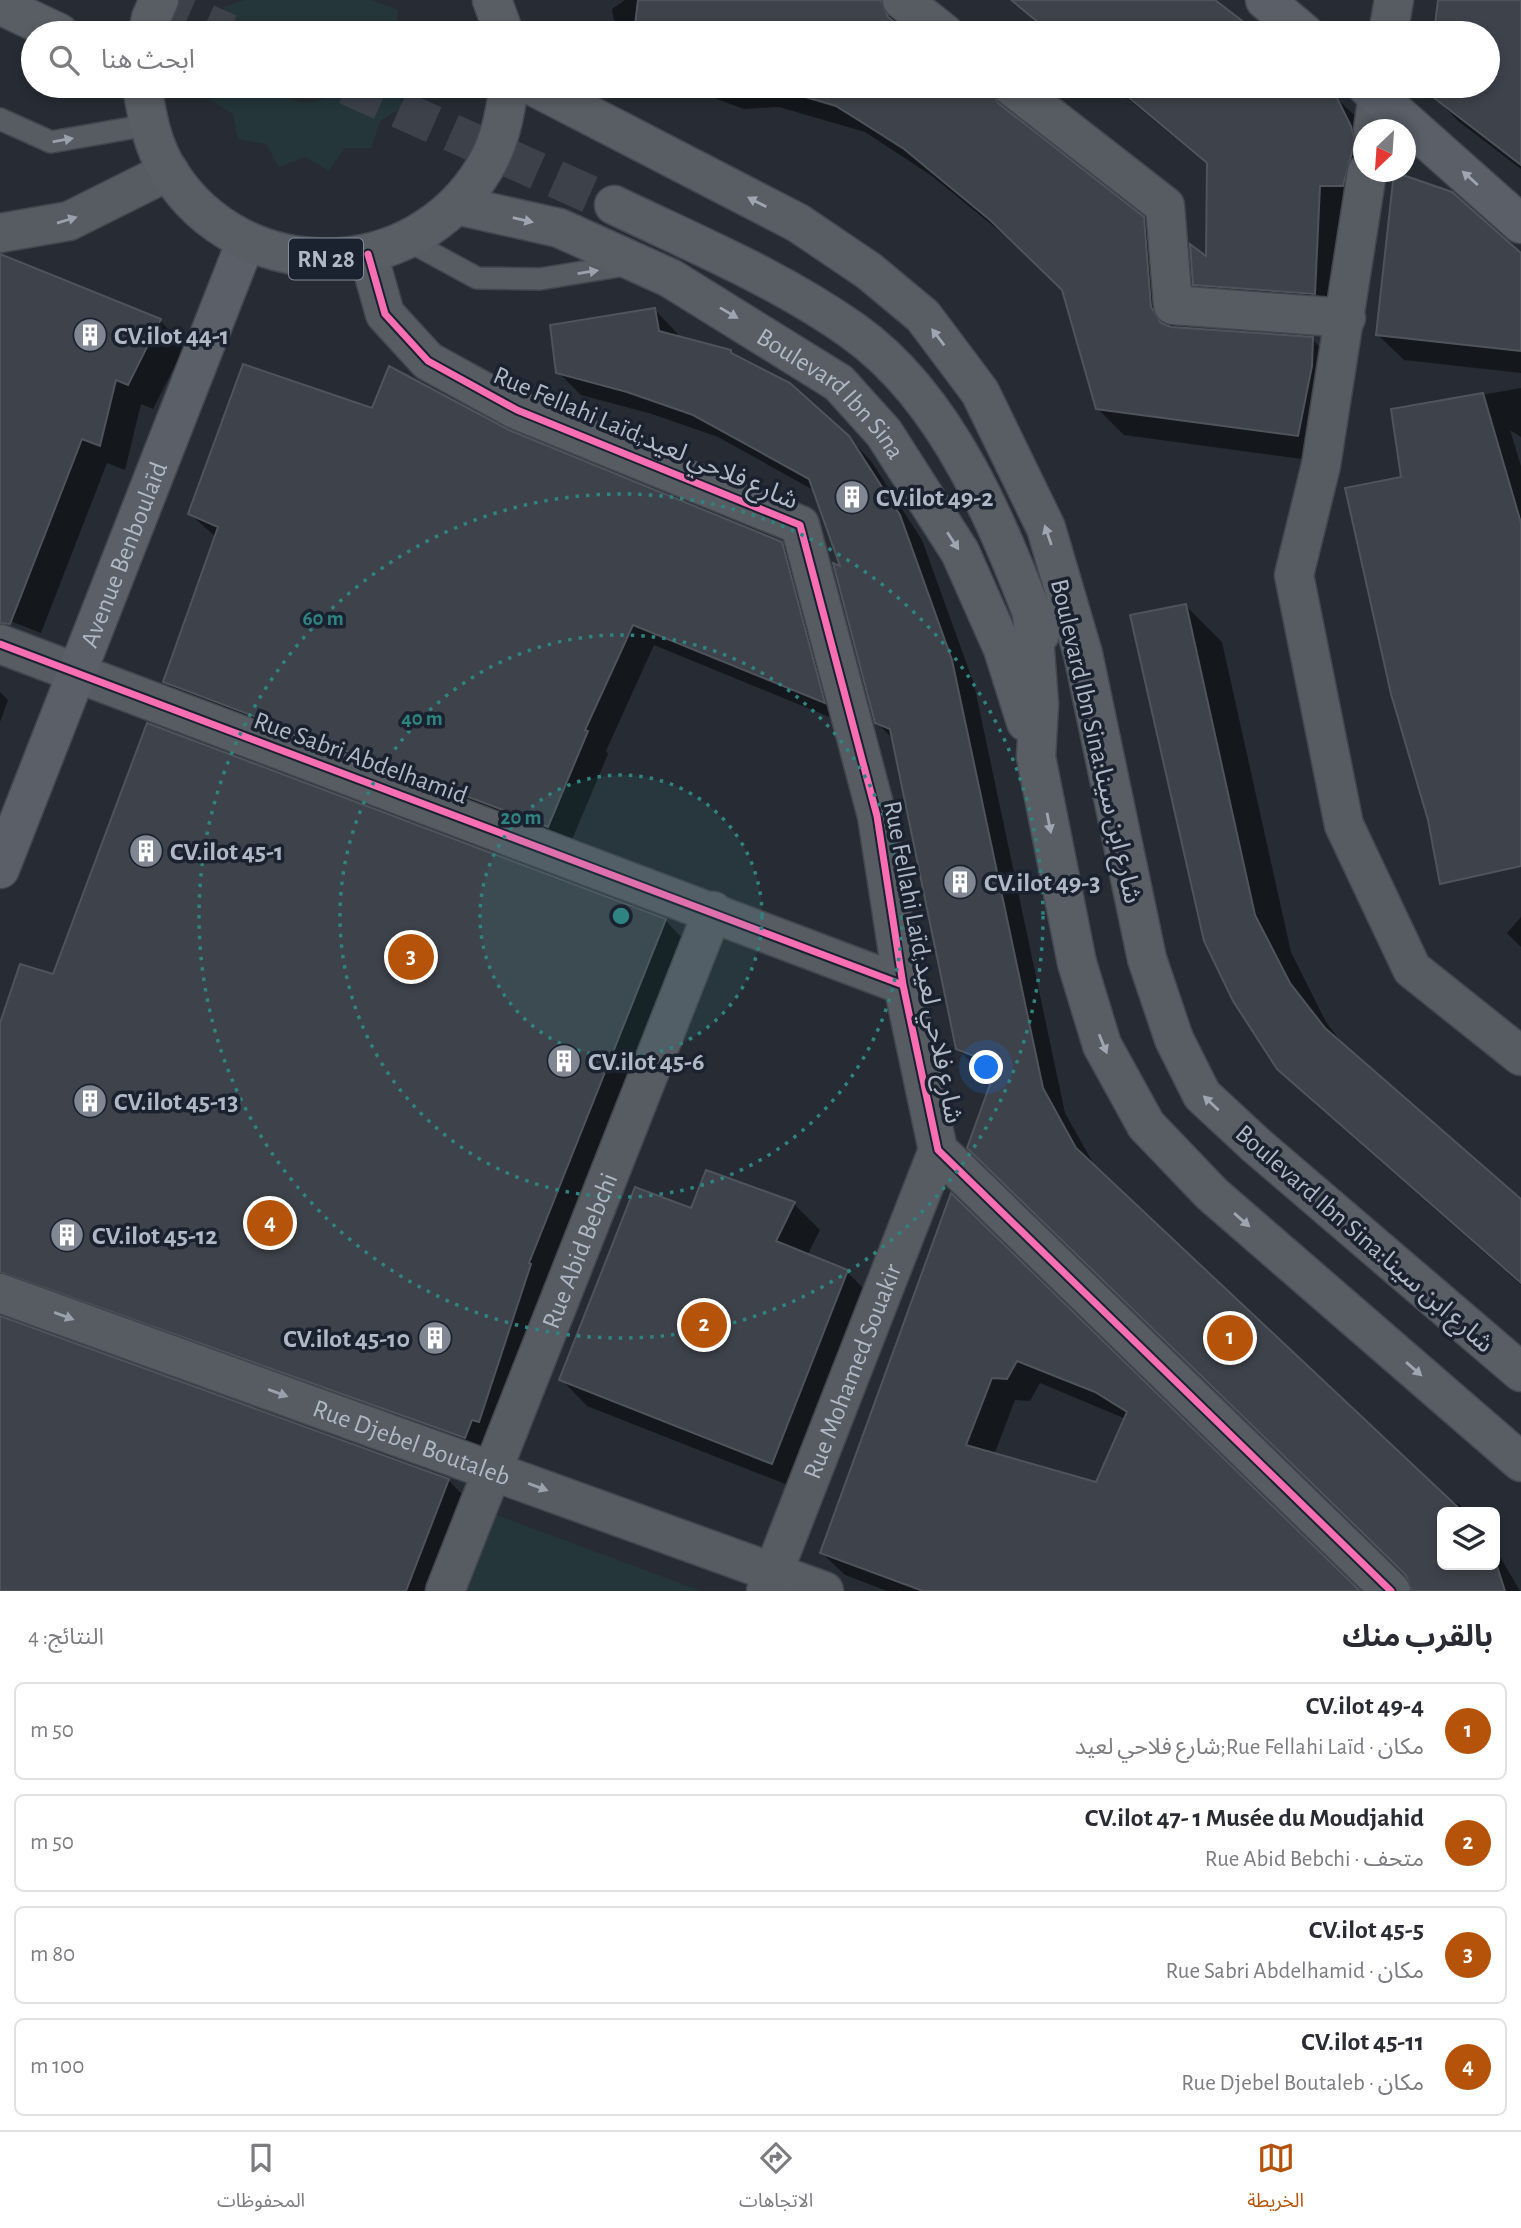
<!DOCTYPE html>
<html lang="ar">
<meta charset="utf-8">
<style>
body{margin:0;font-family:"Alegreya Sans","Noto Sans Arabic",sans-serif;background:#f7f7f7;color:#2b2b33;direction:rtl}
.controls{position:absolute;right:21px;bottom:21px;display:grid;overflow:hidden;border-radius:10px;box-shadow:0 4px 10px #0003}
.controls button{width:63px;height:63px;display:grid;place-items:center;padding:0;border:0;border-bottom:2px solid #e1e1e2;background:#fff;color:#2b2b33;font:35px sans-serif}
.compass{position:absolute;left:1353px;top:119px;width:63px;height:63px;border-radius:50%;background:#fff;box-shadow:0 4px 10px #0003;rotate:205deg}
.you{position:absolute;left:987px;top:1068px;width:24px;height:24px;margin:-18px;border:5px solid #fff;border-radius:50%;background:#1a73e8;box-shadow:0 0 0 10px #1a73e833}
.badge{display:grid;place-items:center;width:46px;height:46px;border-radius:50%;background:#b45309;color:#fff;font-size:23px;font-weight:700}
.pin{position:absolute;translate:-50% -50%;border:4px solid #fff;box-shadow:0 2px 7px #0006}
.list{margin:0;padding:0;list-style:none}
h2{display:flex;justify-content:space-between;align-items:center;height:91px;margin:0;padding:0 28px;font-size:30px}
h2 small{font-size:23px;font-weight:400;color:#7c7c81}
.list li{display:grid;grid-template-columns:46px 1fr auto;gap:21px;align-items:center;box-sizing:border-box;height:98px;margin:0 14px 14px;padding:0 14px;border:2px solid #e1e1e2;border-radius:10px}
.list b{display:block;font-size:26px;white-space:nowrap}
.list p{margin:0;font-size:23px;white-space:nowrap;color:#7c7c81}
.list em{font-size:23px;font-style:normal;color:#7c7c81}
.icon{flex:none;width:38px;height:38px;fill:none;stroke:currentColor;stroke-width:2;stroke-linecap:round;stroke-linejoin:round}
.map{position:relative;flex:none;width:1521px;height:1591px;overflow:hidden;direction:ltr}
.search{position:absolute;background:#fff;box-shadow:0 4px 10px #0003;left:21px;right:21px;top:21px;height:77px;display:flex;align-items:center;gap:18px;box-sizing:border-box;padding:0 24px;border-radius:38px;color:#7c7c81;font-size:26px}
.sheet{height:539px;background:#fff}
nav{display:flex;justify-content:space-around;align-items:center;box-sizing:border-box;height:98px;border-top:2px solid #e1e1e2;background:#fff;font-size:19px;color:#7c7c81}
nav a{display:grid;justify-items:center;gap:4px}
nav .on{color:#b45309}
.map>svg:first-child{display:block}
.green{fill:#24363a}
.shadow{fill:#0007;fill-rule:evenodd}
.building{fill:#3e424a;stroke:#4f545c;stroke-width:2;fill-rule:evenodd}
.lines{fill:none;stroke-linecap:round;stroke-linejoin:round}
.primary-tunnel{stroke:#3c414a;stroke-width:38;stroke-dasharray:38 19;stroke-linecap:butt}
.lane-casing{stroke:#43474d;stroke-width:24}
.street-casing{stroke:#43474d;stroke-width:41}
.secondary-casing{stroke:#43474d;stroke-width:41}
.primary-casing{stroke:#444951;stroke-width:41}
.lane{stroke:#575b62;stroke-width:21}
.street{stroke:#575b62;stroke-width:38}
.secondary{stroke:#5a5f68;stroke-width:38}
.primary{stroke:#595d64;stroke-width:38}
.cycleway-casing{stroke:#1a222f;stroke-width:11}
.cycleway{stroke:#f96db3;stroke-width:7}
.oneway{fill:#9aa1ad}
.oneway2{fill:#9fa6b3}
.oneway3{fill:#9fa6b2}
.ring{fill:none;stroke:#2f8380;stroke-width:3.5;stroke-dasharray:3.5 7}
.labels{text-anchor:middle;stroke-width:7;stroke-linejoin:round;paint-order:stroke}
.shield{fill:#1a222f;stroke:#838b99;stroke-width:2}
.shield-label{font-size:24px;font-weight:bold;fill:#b0b8c6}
.poi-label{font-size:26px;font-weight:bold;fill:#b0b8c6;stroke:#1a222f;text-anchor:start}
.street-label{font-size:26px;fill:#b0b8c6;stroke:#1a222f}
.centre{fill:#2f8380;stroke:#1a222f;stroke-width:3.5}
.ring-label{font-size:21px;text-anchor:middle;font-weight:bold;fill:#2f8380;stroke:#1a222f;stroke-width:7;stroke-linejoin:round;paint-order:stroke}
</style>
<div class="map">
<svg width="1521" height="1591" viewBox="0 0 1521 1591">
<rect width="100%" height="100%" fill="#272c34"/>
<path class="green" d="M244 0H371L398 10 395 33H324L306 27 286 33H225L228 30 224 7Z
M214 86H274C291 107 321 109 337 86H398L402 107 380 121 371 148H344L329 171 305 157 279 167 266 144 238 139 233 114 211 100Z
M491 1513 701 1591H462Z"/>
<path class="shadow" d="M625 0H884L907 23 908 33H616L612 9Z
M1009 0H1212L1255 33H1049Z
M1441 0H1521V169L1458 121 1431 93V86H1488V33H1437Z
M682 86H988L1016 113 1017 120 1143 219 1170 246 1177 329 1312 339 1339 366 1324 462 1124 435 1097 408 1064 291 1019 247 932 176 865 132 779 107 744 109Z
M1112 86H1323L1362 122 1364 172H1383L1389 178 1376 186 1341 320 1222 311 1195 284 1207 260 1209 166Z
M1396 172 1451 193 1521 256V373L1404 360 1378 335Z
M0 256 160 321 185 346 153 409 141 404 125 470 107 463 41 633 0 617Z
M655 310 677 333 678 338 848 437 871 461 922 540 974 684 1065 1113 1097 1170 1447 1500 1459 1504 1467 1512H1442V1565H1495V1548L1520 1591H1414V1584L995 1077 980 1072 957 1048 894 740 877 723 843 569 815 491 718 437 652 414 581 395 558 372Z
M1521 388V437L1510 430 1521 466V827L1403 479 1393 411Z
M373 410 508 432 781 543 802 565 844 723 654 645 606 751 608 754 569 847 186 703 165 682 216 537 190 514Z
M1186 606 1222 642 1291 952 1326 1022 1349 1052 1521 1202V1285L1316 1105 1279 1068Z
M0 692 8 700 0 722Z
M1521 917V947L1507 933Z
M665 920 689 945 489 1461 3 1310 2 1319 448 1480 472 1504 439 1591H0V1029L54 976Z
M952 1196 1357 1591H887L845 1575 822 1553ZM1040 1383 1126 1419 1097 1485 994 1455 1015 1400 1030 1401Z
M794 1204 820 1230 807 1256 847 1272 873 1298 798 1489 587 1406 561 1379 692 1210Z"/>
<path class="building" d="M638 0H881L888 17 909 33H634Z
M1011 0H1215L1258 33H1051Z
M1438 0H1521V165L1429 94V86H1488V33H1434Z
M768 86H990L998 103 1144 217 1151 307 1161 323 1171 327 1313 337 1312 366 1298 436 1096 409 1062 290 990 220 904 149 836 106Z
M1115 86H1326L1335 94 1351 126 1355 141 1343 186H1320L1315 294 1193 285 1190 244 1206 256 1207 163Z
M1394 172 1452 192 1521 253V351L1376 335Z
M0 254 161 319 128 385 116 380 100 446 82 439 10 624 0 623Z
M655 308 659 331 731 350V353L790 383 849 436 900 515 952 660 1043 1088 1076 1148 1463 1512H1442V1565H1495V1560L1505 1591H1412L1406 1575 967 1148 997 1065 956 1049 890 729 875 723 833 563 840 566 809 479 693 415 627 392 556 373 550 325Z
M243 364 372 408 389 366 509 430 782 542 825 703 633 625 585 730 588 731 548 827 163 682 218 527 188 514Z
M1483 393 1521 523V866L1440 884 1428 820 1391 694 1345 488 1401 477 1391 409Z
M1186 604 1255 915 1290 983 1325 1028 1521 1199V1283L1277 1069 1233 1001 1204 941 1130 615Z
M147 723 666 919 529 1263 531 1264 479 1422 472 1420 465 1438 0 1272V1023L20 964 53 974Z
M706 1170 795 1202 776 1241 848 1270 772 1464 559 1380 635 1187 691 1208Z
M951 1193 1360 1591H923L820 1553ZM1017 1361 1095 1392 1127 1412 1096 1482 966 1445 992 1378 1007 1379Z
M0 1316 449 1479 406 1591H0Z"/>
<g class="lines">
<path class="primary-tunnel" d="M154 0 229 33
M347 86 614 205"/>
<g class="lane-casing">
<path id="lane" d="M0 119 51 142 148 125
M407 240 477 278 540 279 632 264"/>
</g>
<g class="street-casing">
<g id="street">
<path d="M902 0 944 33"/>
<path d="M1388 33 1394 0"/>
<path d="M1011 86 1165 206 1173 305 1346 318"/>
<path d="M1373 130 1379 86"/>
<path d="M1367 172 1321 465 1294 575 1344 825 1412 969 1521 1056"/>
<path d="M0 233 69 221 169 171"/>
<path d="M368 254 385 314 428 361 517 410 800 525 877 816 903 985 938 1150 1391 1591"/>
<path d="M0 644 903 985"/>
<path id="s1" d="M0 1293 824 1591"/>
<path id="s2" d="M445 1591 713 911"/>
<path id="s3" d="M766 1591 938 1150"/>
</g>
</g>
<g class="secondary-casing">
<g id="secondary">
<path d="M1265 0 1304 33"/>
<path d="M1366 86 1521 224"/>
<path id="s4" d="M0 869 246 241"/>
</g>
</g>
<g class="primary-casing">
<g id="primary">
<path d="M492 0 504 33"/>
<path d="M0 5 59 33"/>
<path d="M148 33 151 18 159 0"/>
<path d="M142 86C147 116 152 146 169 172 242 288 415 286 485 167 500 142 505 114 509 86"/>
<path d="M533 86 798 223 869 271 923 316 980 392 1046 528 1083 654 1147 959 1174 1039 1202 1095 1257 1146 1521 1372"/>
<path id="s5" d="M456 205 559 228 670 278 839 383 884 433 960 552 1003 649 1026 722"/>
<path d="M614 205C695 244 780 279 853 331 949 399 1000 528 1040 634"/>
<path d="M1032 611 1039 704 1036 757 1077 963 1102 1045 1146 1125 1212 1194 1521 1462"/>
</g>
</g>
<use href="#lane" class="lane"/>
<use href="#street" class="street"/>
<use href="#secondary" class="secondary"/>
<use href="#primary" class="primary"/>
<g class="cycleway-casing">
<path id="cycleway" d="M368 254 385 314 428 361 517 410 800 525 877 816 903 985 938 1150 1391 1591
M0 644 903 985"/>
</g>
<use href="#cycleway" class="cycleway"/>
</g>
<defs><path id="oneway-solid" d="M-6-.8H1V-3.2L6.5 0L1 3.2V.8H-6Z" transform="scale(1.75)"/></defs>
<g class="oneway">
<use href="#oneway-solid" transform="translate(63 140) rotate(-10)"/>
<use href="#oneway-solid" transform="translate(67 220) rotate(-17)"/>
<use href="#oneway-solid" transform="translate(588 272) rotate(-9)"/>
<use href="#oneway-solid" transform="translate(64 1316) rotate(20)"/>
<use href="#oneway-solid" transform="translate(278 1393) rotate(20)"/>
<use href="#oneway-solid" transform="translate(538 1487) rotate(20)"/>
</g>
<use class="oneway2" href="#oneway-solid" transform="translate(1470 178) rotate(-138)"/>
<g class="oneway3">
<use href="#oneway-solid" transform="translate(757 202) rotate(-153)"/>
<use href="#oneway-solid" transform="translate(523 220) rotate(13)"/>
<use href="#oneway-solid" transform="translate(729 313) rotate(31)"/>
<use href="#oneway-solid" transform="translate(938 337) rotate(-127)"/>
<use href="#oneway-solid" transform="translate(1048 535) rotate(-109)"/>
<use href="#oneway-solid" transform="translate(953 541) rotate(57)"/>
<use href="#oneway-solid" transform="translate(1049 823) rotate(79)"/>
<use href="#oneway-solid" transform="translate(1103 1044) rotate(68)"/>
<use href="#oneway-solid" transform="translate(1211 1103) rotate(-137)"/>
<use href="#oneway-solid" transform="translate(1242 1220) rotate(41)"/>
<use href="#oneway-solid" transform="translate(1414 1369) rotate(41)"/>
</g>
<circle cx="621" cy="916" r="141" fill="#2f8380" fill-opacity=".12"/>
<g class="ring">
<circle cx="621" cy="916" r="141"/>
<circle cx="621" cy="916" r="281"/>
<circle cx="621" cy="916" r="422"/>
</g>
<defs>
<g id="building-disc" transform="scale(1.75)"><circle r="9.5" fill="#808793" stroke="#1a222f"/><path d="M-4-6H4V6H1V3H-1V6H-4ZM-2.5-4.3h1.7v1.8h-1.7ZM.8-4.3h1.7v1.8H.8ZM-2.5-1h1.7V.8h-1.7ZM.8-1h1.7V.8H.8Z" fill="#fff"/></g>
</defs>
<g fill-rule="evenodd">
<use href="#building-disc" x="90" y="335"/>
<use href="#building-disc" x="852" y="497"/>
<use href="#building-disc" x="146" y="851"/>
<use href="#building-disc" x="960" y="882"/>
<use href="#building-disc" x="564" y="1061"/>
<use href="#building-disc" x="90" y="1101"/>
<use href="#building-disc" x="67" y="1235"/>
<use href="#building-disc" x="435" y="1338"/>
</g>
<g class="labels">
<rect class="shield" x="289" y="238.5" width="74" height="41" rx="5"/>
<g class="shield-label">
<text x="326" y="267">RN 28</text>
</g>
<g class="poi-label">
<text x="114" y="344">CV.ilot 44-1</text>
<text x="876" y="506">CV.ilot 49-2</text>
<text x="170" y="860">CV.ilot 45-1</text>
<text x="984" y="891">CV.ilot 49-3</text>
<text x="588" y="1070">CV.ilot 45-6</text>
<text x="114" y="1110">CV.ilot 45-13</text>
<text x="92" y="1244">CV.ilot 45-12</text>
<text x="410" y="1347" text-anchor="end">CV.ilot 45-10</text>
</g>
<g class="street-label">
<text dy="9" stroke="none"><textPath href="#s5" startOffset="427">Boulevard Ibn Sina</textPath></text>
<text transform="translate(646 437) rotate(23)" y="9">Rue Fellahi Laïd;شارع فلاحي لعيد</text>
<text dy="9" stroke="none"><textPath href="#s4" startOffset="338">Avenue Benboulaïd</textPath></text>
<text transform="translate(1097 741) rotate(77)" y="9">Boulevard Ibn Sina:شارع ابن سينا</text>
<text transform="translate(361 757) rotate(20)" y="9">Rue Sabri Abdelhamid</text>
<text transform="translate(924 962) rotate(79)" y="9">Rue Fellahi Laïd;شارع فلاحي لعيد</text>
<text transform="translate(1365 1238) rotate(41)" y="9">Boulevard Ibn Sina:شارع ابن سينا</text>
<text dy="9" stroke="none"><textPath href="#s2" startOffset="366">Rue Abid Bebchi</textPath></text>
<text dy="9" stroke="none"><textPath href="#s3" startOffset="236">Rue Mohamed Souakir</textPath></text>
<text dy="9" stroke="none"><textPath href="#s1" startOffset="438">Rue Djebel Boutaleb</textPath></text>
</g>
</g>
<circle cx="621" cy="916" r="10" class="centre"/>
<g class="ring-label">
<text x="323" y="625">60 m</text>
<text x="422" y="725">40 m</text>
<text x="521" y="824">20 m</text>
</g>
</svg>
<div class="controls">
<button><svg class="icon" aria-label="layers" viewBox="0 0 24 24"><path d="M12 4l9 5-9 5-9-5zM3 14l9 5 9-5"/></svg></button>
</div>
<svg class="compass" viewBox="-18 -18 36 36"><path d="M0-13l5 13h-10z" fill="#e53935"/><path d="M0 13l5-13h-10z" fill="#7c7c81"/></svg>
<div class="you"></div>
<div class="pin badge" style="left:1230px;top:1338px">1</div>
<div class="pin badge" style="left:704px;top:1325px">2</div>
<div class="pin badge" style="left:411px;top:957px">3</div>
<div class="pin badge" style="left:270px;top:1223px">4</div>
<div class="search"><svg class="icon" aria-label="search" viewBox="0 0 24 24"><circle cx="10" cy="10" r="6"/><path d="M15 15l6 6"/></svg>ابحث هنا</div>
</div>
<section class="sheet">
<h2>بالقرب منك<small>النتائج: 4</small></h2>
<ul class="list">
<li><span class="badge">1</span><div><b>CV.ilot 49-4</b><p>مكان · Rue Fellahi Laïd;شارع فلاحي لعيد</p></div><em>50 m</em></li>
<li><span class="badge">2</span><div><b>CV.ilot 47- 1 Musée du Moudjahid</b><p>متحف · Rue Abid Bebchi</p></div><em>50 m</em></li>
<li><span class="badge">3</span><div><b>CV.ilot 45-5</b><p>مكان · Rue Sabri Abdelhamid</p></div><em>80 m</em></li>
<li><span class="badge">4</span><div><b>CV.ilot 45-11</b><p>مكان · Rue Djebel Boutaleb</p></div><em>100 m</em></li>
</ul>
</section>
<nav>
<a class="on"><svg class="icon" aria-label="map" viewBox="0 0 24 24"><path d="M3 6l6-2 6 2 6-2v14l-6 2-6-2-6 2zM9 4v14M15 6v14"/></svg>الخريطة</a>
<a><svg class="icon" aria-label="directions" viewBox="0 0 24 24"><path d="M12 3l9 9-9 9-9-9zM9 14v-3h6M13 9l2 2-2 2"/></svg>الاتجاهات</a>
<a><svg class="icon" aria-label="saved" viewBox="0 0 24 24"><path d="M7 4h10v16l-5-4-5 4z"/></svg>المحفوظات</a>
</nav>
